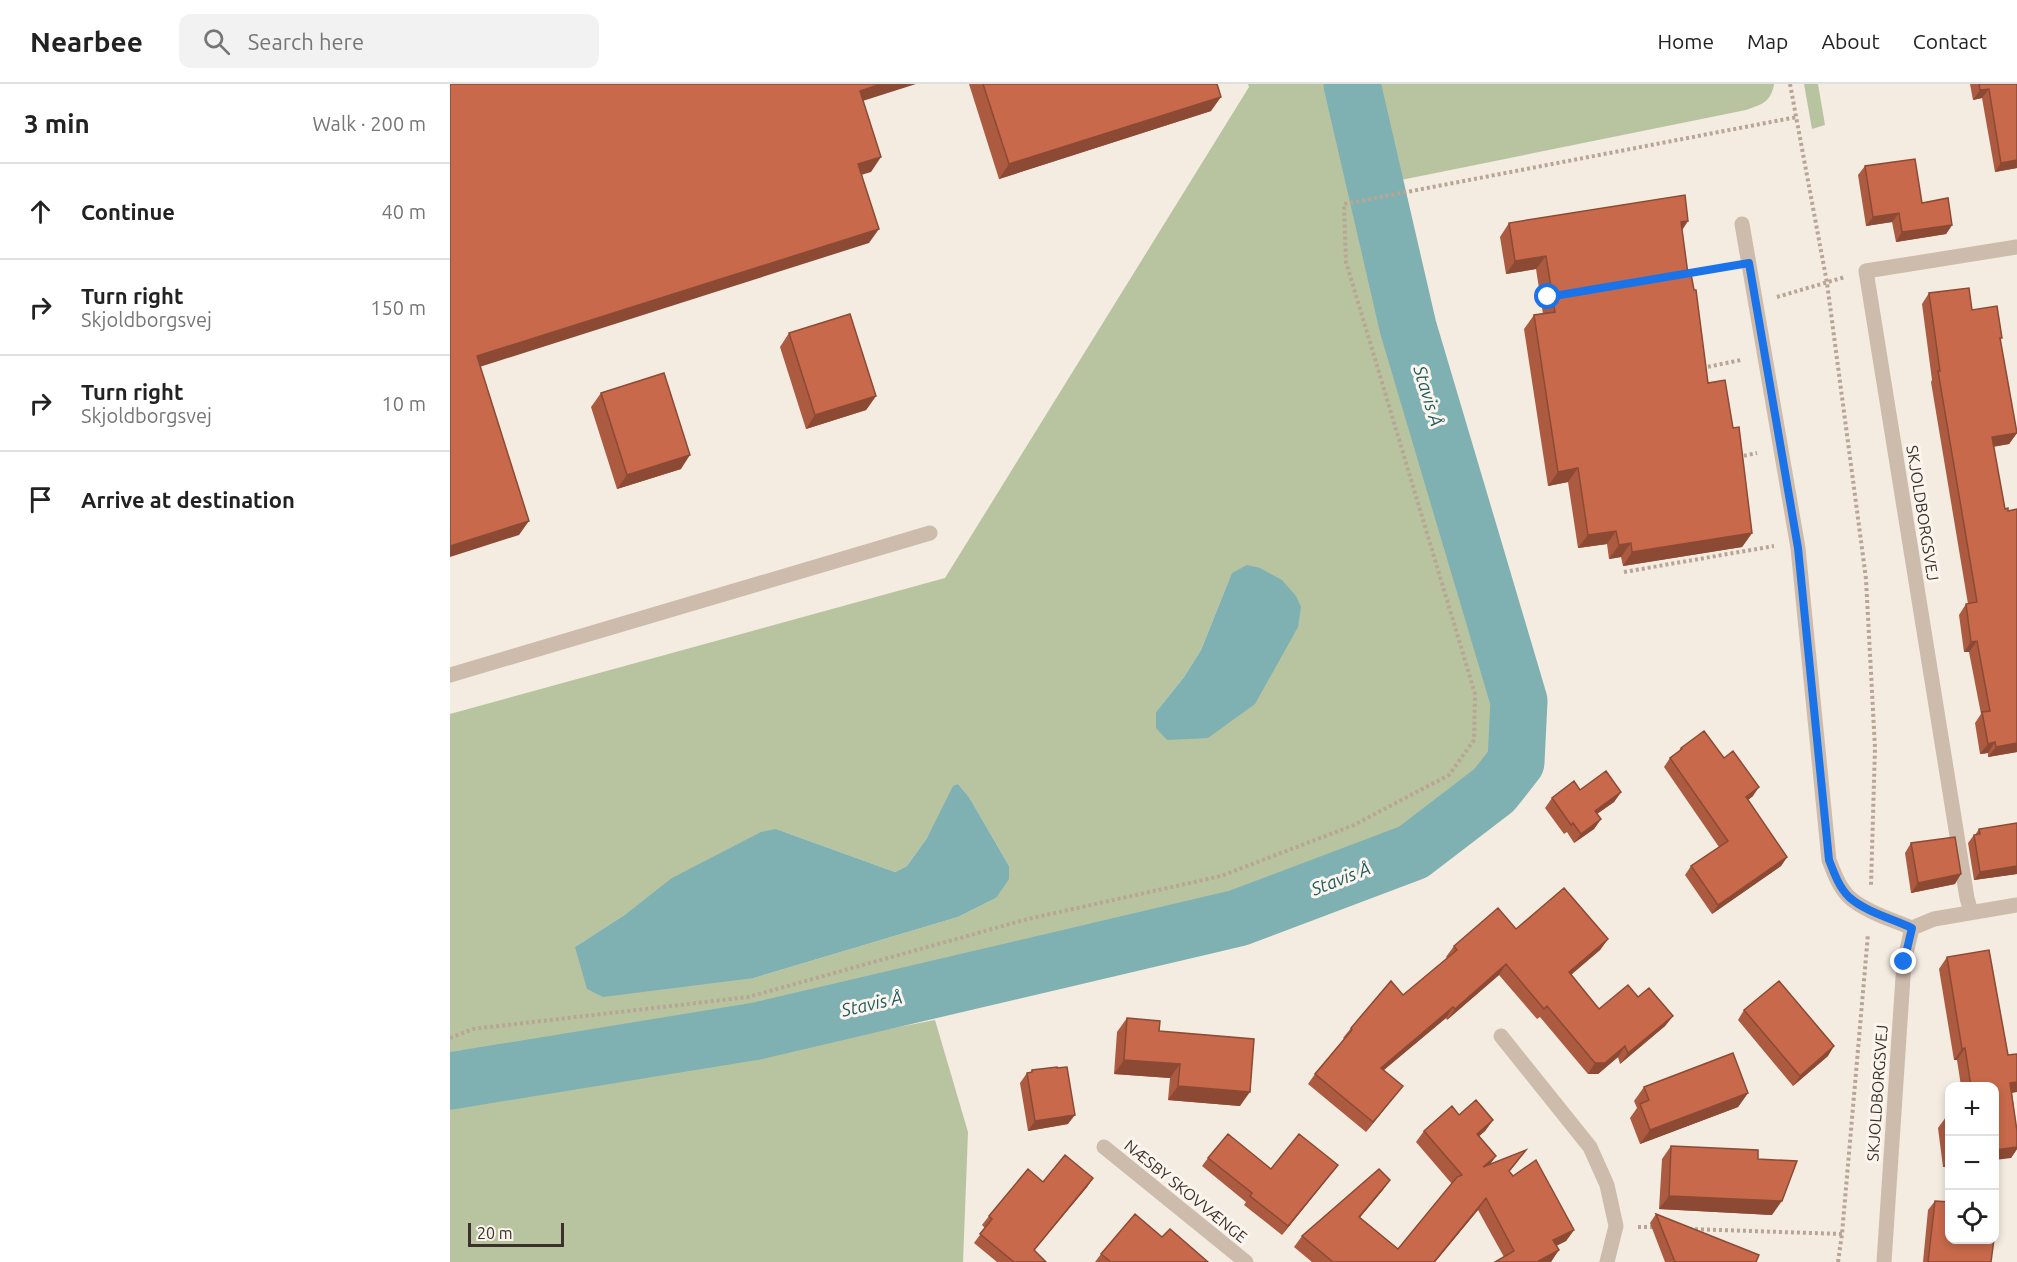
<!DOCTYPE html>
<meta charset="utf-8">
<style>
body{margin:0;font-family:Ubuntu,sans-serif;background:#f2f2f2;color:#222}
.controls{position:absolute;right:18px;bottom:18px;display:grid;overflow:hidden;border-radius:12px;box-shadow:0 3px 9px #0003}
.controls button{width:54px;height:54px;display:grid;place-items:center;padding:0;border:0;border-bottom:2px solid #e0e0e0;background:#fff;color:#222;font:30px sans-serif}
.scale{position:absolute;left:18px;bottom:15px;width:96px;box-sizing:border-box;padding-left:6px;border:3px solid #3b302b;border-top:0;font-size:16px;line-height:21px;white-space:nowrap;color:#3b302b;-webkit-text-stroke:4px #fbf5ee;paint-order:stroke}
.stop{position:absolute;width:18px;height:18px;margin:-14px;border:4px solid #1a73e8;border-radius:50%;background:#fff}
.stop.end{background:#1a73e8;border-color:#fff;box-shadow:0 2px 6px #0008}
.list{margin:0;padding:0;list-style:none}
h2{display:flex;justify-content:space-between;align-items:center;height:78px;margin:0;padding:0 24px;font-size:26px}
h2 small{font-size:20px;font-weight:400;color:#767676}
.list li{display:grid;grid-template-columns:39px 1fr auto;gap:18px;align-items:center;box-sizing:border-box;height:96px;padding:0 24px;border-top:2px solid #e0e0e0}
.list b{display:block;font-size:22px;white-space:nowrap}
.list p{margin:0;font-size:20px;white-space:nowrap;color:#767676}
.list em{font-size:20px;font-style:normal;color:#767676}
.icon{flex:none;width:33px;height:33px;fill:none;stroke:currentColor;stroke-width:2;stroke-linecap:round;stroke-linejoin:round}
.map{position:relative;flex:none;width:1567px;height:1178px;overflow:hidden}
header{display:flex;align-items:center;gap:36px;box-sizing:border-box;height:84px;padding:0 30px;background:#fff;border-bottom:2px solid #e0e0e0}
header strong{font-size:28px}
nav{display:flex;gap:33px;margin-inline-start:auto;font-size:21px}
.search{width:420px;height:54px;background:#f2f2f2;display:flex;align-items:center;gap:15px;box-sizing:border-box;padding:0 21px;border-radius:12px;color:#767676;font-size:22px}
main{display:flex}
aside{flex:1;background:#fff}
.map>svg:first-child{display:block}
.green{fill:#b8c4a0;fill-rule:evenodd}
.water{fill:#7fb0b2}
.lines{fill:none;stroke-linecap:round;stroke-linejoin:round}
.river{stroke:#7fb0b2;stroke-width:57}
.path{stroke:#b9a596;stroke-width:4;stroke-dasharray:3 3;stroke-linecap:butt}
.service{stroke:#cdbbac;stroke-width:15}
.minor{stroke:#cdbbac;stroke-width:15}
.wall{fill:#ac5a40}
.shaded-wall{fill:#8c4a34}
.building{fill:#c8694b;stroke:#8c4a34;stroke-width:1.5}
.route{stroke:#1a73e8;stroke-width:8}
.labels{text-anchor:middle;stroke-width:6;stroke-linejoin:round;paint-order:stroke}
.street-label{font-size:16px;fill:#3b302b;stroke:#fbf5ee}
.water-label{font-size:18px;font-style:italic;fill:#1f5a5e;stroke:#fbf5ee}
</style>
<header>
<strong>Nearbee</strong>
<div class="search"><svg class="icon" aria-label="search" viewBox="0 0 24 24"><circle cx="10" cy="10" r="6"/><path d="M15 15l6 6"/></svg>Search here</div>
<nav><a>Home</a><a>Map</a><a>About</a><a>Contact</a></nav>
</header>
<main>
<aside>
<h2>3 min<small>Walk · 200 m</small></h2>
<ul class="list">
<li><svg class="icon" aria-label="ahead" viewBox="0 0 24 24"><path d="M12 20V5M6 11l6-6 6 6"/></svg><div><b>Continue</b></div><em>40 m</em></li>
<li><svg class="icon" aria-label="right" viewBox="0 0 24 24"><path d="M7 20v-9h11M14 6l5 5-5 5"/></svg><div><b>Turn right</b><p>Skjoldborgsvej</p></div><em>150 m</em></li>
<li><svg class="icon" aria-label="right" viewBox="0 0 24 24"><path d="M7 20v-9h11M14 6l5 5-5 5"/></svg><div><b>Turn right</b><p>Skjoldborgsvej</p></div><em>10 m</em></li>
<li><svg class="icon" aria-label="arrive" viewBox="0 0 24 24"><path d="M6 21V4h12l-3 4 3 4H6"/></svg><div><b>Arrive at destination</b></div></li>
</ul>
</aside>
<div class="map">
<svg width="1567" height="1178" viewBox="0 0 1567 1178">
<rect width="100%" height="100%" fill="#f4ebe1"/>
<path class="green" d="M798 0H884L893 54 1039 560 1048 609 1051 648 1046 682 1026 707 969 743 918 765 742 824 383 911 257 938 6 967 0 970V630L495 494 799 3ZM782 489 717 656 706 628 734 593 751 566ZM508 700 519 713 559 782 546 814 508 833 304 894 125 863 176 830 326 745 445 788 457 782 477 754Z
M922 0H1324V1C1320 19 1312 20 1296 26L951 96Z
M1354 0H1368L1375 41 1362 45Z
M485 936 518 1048 513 1178H0V1020L10 1017 287 974Z"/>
<path class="water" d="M797 481 810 484 832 496 846 512 851 523 848 543 805 620 758 654 717 656 706 644V628L734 593 751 566 782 489Z
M508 700 519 713 559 782V795L546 814 508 833 304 894 153 913 137 905 125 863 176 830 222 794 311 748 326 745 445 788 457 782 477 754 503 702Z"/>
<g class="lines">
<path class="river" d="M0 997 307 947 788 834 963 768 1044 706 1066 678 1069 617 958 243 902 0"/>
<path class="path" d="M1340 0 1377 199 1416 495 1425 664 1421 801
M1235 190 1275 183
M1327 213 1395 193
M1252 284 1291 276
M1288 373 1307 369
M1174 488 1324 462
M0 954 23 945 298 913 578 835 771 792 904 741 999 691 1024 656 1025 610 896 178 894 120 1347 33
M1188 1143H1204
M1239 1145 1392 1150
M1388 1178 1392 1150 1418 850"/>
<path class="service" d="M0 591 480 449"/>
<path class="minor" d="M1292 140 1348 464 1379 776C1384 789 1389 803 1399 813 1414 827 1443 836 1462 844
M1521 828 1517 814 1416 187 1567 163
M1051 952 1140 1063 1157 1101 1166 1142 1157 1178
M654 1063 796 1178
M1434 1178 1454 878 1462 844 1484 835 1567 821"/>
</g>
<path class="wall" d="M519 0H767L761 27 549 95Z
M1520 0H1567V84L1545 88 1532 14 1523 16Z
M1415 82 1472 119 1502 141 1496 150 1446 158 1442 138 1416 142 1408 91Z
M1059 139 1232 146 1238 190 1258 299 1302 449 1292 463 1173 482 1171 473 1159 475 1157 460 1128 464 1118 398 1098 402 1074 245 1084 231 1093 230 1086 185 1056 190 1050 153Z
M1479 209 1522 226 1550 256 1567 349 1559 360 1543 363 1555 425 1558 427 1567 425V668L1538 673V669L1530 670 1525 639 1531 630 1519 568H1514L1509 531 1516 520H1518L1481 298 1482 296 1472 220Z
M339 249 426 312 416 326 356 345 330 263Z
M151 309 231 385 167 405 141 323Z
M1231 664 1303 712 1298 716 1337 773 1331 782 1262 830 1235 791 1241 782 1269 763 1214 683 1220 674 1227 669Z
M1130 706 1171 708 1164 718 1147 730 1151 735 1144 745 1124 759 1117 748 1114 750 1095 724 1102 714Z
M1567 739V790L1524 796 1518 759 1524 751H1525L1529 745Z
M1461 759 1505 800 1461 809 1455 769Z
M1066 845 1158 855 1150 866 1121 891 1149 925 1188 913 1223 932 1215 942 1170 980 1168 973 1148 990H1138L1090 933 1087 935 1049 891 997 936 996 934 934 986 945 1012 916 1048 858 1000 865 990 894 955 893 954 901 944 953 911 997 874 996 873 1004 862Z
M1497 873 1562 1009 1567 1047V1065L1561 1074 1545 1002H1511L1507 976H1504L1489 885Z
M1294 926 1378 972 1343 1002 1288 936Z
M677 934 790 1022 718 1016 720 994 664 990 667 948Z
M582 986 618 1040 578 1047 570 999 577 989 581 988Z
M1194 1003 1298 1009 1288 1023 1190 1060 1180 1034 1187 1024 1184 1017Z
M1009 1031 1043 1036 1035 1047 1029 1052 1046 1072 1040 1080 1068 1077 1059 1088 1124 1146 1116 1157 1106 1162 1101 1178 1054 1173 1028 1126 985 1178H862L844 1163 852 1152 940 1096 932 1107 910 1133 948 1165 1002 1100 966 1058 974 1047Z
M1500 1032V1082L1493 1083 1488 1044 1496 1033Z
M1221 1062 1308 1075 1322 1131 1209 1125 1212 1075Z
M758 1074 821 1085 888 1081 832 1151 794 1121 796 1118 752 1082Z
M643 1094 637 1103 584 1166 596 1178H547L524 1159 535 1144 532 1141 539 1132 593 1098Z
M1485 1117 1541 1178H1473L1478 1126Z
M1206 1130 1306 1178H1215L1200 1139Z
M712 1153 758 1178H645L651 1170Z"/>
<path class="shaded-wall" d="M431 0H466L400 21 410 7Z
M1539 5 1532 14 1523 16 1530 6Z
M771 13 761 27 549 95 559 80Z
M431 73 421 88 398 95 408 80Z
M1567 76V84L1545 88 1551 79Z
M1449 129 1442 138 1416 142 1423 133Z
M1238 137 1229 151 1231 138Z
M1502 141 1496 150 1446 158 1452 148Z
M429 145 419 159 17 287 27 272Z
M1096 172 1086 185 1056 190 1065 177Z
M426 312 416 326 356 345 365 331Z
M1567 349 1559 360 1534 364 1542 353Z
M240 371 231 385 167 405 177 391Z
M1128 384 1118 398 1098 402 1108 388Z
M79 437 69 451 0 473V462Z
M1166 447 1157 460 1128 464 1138 451Z
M1302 449 1292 463 1173 482 1182 468Z
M1181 459 1171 473 1159 475 1169 461Z
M1527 557 1519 568H1514L1521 558Z
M1545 658 1538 669 1530 670 1538 660Z
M1567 659V668L1538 673 1546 663Z
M1309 703 1303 712 1290 722 1296 713Z
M1171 708 1164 718 1138 736 1145 727Z
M1151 735 1144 745 1124 759 1131 750Z
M1337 773 1331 782 1262 830 1268 821Z
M1567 782V790L1524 796 1530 788Z
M1511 790 1505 800 1461 809 1468 799Z
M1158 855 1150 866 1111 899 1119 888Z
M1056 880 1049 891 997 936 1005 925Z
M1003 923 996 934 924 994 931 984Z
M1223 932 1215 942 1170 980 1178 969Z
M1175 962 1168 973 1148 990H1138L1145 979Z
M1384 962 1378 972 1343 1002 1350 992Z
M1515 964 1507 976H1504L1512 965Z
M674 976 730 980 720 994 664 990Z
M1567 998V1008L1552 1011 1560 999Z
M728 1002 800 1008 790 1022 718 1016Z
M953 1002 945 1012 916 1048 923 1038Z
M1298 1009 1288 1023 1190 1060 1200 1046Z
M625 1031 618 1040 578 1047 585 1037Z
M1043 1036 1035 1047 1019 1061 1027 1050Z
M1567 1063V1065L1561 1074 1545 1076V1066Z
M1046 1072 1038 1083H1033Z
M1500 1074V1082L1493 1083Z
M888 1081 881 1090 832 1151 838 1142Z
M643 1094 637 1103 577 1175 584 1166Z
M940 1096 932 1107 901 1144 909 1133Z
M1219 1112 1332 1117 1322 1131 1209 1125Z
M1036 1114 1028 1126 985 1178H984Z
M1124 1146 1116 1157 1096 1167 1103 1156Z
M1109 1166 1101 1178H1087Z"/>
<path class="building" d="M0 0H431L410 7 431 73 408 80 429 145 27 272 79 437 0 462Z
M533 0H767L771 13 559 80Z
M1529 0H1567V76L1551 79 1539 5 1530 6Z
M1465 75 1472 119 1498 114 1502 141 1452 148 1449 129 1423 133 1415 82Z
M1235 111 1238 137 1231 138 1238 190H1241L1244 206H1246L1258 299 1275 296 1283 344 1289 343 1302 449 1182 468 1181 459 1169 461 1166 447 1138 451 1128 384 1108 388 1084 231 1105 228 1096 172 1065 177 1059 139Z
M1519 204 1522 226 1547 222 1552 254H1550L1567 349 1542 353 1555 425 1558 424V427L1567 425V659L1546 663 1545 658 1538 660 1532 628 1540 627 1527 557 1521 558 1516 520 1527 518 1488 287H1490L1479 209Z
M400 230 426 312 365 331 339 249Z
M214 289 240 371 177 391 151 309Z
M1254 647 1274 674 1283 667 1309 703 1296 713 1337 773 1268 821 1241 782 1278 757 1220 674 1232 665 1231 664Z
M1156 687 1171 708 1145 727 1151 735 1131 750 1123 739 1121 741 1102 714 1124 697 1130 706Z
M1567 739V782L1530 788 1524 751 1530 750 1529 745Z
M1505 753 1511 790 1468 799 1461 759Z
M1114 804 1158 855 1119 888 1149 925 1178 901 1188 913 1199 904 1223 932 1178 969 1175 962 1155 979H1145L1097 922 1094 925 1056 880 1005 925 1003 923 931 984 953 1002 923 1038 865 990 902 946 901 944 941 897 953 911 1007 866 1004 862 1048 824 1066 845Z
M1539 866 1558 971 1567 970V998L1560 999 1567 1047V1063L1545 1066V1002H1521L1515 964 1512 965 1497 873Z
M1329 897 1384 962 1350 992 1294 926Z
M677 934 710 937 709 947 804 955 800 1008 728 1002 730 980 674 976Z
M1283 969 1298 1009 1200 1046 1190 1020 1199 1016 1194 1003Z
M607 983V984L617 983 625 1031 585 1037 577 989 582 988V986Z
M1026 1016 1043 1036 1027 1050 1046 1072 1033 1083 1076 1066 1059 1087 1063 1092 1086 1076 1124 1146 1103 1156 1109 1166 1087 1178H1045L1064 1167 1036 1114 984 1178H883L852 1152 929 1085 940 1096 909 1133 948 1165 1007 1093 1012 1091 974 1047 1002 1022 1009 1031Z
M1500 1032V1057L1496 1033Z
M778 1050 821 1085 849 1050 888 1081 838 1142 800 1112 802 1109 758 1074Z
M1221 1062 1308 1066V1075L1347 1077 1332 1117 1219 1112Z
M615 1071 643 1094 584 1166 596 1178H564L530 1150 542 1135 539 1132 578 1085 593 1098Z
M1485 1117 1500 1118V1155H1544L1541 1178H1478Z
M685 1130 712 1153 720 1145 758 1178H661L651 1170Z
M1206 1130 1309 1171 1306 1178H1225Z"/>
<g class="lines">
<path class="route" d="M1098 213 1299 179 1348 464 1379 776C1384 789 1389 803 1399 813 1414 827 1443 835 1462 844L1454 878"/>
</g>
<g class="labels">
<g class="street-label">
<text transform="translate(1473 429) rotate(81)" y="6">SKJOLDBORGSVEJ</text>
<text transform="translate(1427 1009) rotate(-86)" y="6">SKJOLDBORGSVEJ</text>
<text transform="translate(736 1107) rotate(39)" y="6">NÆSBY SKOVVÆNGE</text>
</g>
<g class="water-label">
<text transform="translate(978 312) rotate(73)" y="6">Stavis Å</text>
<text transform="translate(891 795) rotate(-21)" y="6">Stavis Å</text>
<text transform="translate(422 920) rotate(-13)" y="6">Stavis Å</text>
</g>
</g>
</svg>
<div class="controls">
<button>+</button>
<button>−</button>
<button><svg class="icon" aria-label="locate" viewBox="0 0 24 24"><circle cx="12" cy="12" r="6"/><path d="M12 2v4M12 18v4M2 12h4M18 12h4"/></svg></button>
</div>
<div class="scale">20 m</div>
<div class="stop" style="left:1098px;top:213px"></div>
<div class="stop end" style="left:1454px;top:878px"></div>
</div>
</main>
